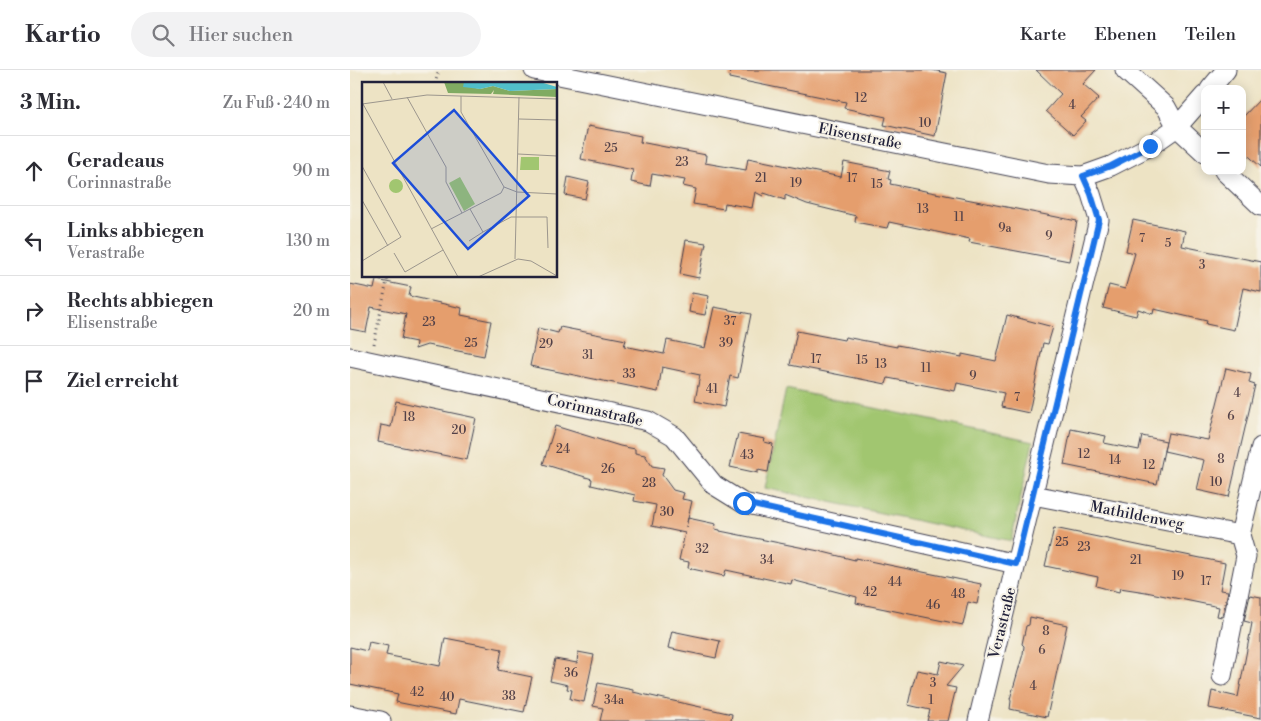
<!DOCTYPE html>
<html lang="de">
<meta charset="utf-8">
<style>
body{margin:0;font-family:"Libre Bodoni",serif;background:#f2f2f3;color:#2b2b33}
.controls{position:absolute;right:15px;top:15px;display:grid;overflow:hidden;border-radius:10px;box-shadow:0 2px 12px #0003}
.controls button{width:45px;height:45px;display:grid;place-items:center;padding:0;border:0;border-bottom:1px solid #e1e1e2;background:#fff;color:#2b2b33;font:25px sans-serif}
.stop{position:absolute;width:15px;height:15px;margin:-11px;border:4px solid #1a73e8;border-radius:50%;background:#fff}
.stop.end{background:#1a73e8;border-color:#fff;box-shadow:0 1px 5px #0008}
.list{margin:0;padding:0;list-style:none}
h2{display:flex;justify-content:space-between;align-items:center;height:65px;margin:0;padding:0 20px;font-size:21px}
h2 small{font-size:16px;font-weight:400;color:#7c7c81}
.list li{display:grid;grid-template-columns:32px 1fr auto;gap:15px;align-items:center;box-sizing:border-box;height:70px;padding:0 20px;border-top:1px solid #e1e1e2}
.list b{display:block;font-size:19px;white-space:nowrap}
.list p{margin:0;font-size:16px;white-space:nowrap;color:#7c7c81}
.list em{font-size:16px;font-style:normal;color:#7c7c81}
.icon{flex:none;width:28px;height:28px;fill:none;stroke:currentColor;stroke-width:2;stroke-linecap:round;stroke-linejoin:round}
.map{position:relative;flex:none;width:911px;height:651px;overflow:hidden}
header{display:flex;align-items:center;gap:30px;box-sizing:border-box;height:70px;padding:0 25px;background:#fff;border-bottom:1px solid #e1e1e2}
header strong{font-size:24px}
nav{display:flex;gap:28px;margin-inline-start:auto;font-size:18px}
.search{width:350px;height:45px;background:#f2f2f3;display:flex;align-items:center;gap:12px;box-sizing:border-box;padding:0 18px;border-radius:28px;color:#7c7c81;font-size:19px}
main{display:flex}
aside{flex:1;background:#fff}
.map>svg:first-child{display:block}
.green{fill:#a1c670;stroke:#627456}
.building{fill:#e59e6d}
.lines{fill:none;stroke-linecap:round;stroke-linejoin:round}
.street-casing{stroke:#403f50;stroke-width:21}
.path{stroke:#403f50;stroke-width:3;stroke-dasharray:1 4;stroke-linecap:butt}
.street{stroke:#fff;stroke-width:19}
.route{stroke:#1a73e8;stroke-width:6}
.labels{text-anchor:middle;stroke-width:4;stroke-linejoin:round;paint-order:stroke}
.number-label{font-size:12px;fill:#534148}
.street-label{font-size:15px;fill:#22223b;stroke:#f7f3e8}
.inset-road{fill:none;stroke:#9c968d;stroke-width:1}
.view{fill:#1d4ed8;fill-opacity:0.15;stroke:#1d4ed8;stroke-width:2.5}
.inset-edge{fill:none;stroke:#22223b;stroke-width:2.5}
</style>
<header>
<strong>Kartio</strong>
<div class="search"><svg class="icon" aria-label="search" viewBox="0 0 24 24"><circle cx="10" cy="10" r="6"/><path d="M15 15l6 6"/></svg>Hier suchen</div>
<nav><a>Karte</a><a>Ebenen</a><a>Teilen</a></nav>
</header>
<main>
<aside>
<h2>3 Min.<small>Zu Fuß · 240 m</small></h2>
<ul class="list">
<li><svg class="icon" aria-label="ahead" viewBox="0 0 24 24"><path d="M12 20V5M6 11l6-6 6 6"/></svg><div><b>Geradeaus</b><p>Corinnastraße</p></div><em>90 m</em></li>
<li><svg class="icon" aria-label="left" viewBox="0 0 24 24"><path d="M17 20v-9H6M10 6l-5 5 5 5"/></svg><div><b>Links abbiegen</b><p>Verastraße</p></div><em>130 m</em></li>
<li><svg class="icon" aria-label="right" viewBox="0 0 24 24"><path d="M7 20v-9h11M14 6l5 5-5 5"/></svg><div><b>Rechts abbiegen</b><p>Elisenstraße</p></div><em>20 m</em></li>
<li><svg class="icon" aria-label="arrive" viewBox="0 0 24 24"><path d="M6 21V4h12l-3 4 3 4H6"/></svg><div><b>Ziel erreicht</b></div></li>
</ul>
</aside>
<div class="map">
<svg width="911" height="651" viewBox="0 0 911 651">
<rect width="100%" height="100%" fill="#f7f3e8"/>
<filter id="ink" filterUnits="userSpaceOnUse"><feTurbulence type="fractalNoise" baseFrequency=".02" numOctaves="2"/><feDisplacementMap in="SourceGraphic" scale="10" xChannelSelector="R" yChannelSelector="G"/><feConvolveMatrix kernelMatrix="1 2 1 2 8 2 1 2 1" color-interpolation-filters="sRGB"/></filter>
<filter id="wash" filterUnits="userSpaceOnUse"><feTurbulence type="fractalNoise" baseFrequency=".0096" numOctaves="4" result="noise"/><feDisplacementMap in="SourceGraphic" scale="20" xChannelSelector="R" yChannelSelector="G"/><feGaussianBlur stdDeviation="1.12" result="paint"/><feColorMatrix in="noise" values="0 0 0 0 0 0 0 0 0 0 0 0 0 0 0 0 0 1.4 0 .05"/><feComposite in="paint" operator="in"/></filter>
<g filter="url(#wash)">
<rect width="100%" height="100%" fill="#ede3c4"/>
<path class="green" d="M436 319 683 372 661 471 415 418Z"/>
<g id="blocks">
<path class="building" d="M380 0H582L597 3 585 66 534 55 536 47 494 38 496 32 379 8Z
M686 0H746L733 14 749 28 731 47 736 51 723 65 696 41 711 24Z
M911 28V97L892 80V48Z
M238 56 291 66 290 72 356 85 355 93 396 100 398 88 491 107 494 92 540 101 538 109 541 110 540 114 727 151 719 191 619 172 620 169 539 152 537 158 505 152 506 146 457 134 435 125V130L414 123 413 126 405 122 402 138 375 133 374 139 343 134 346 119 333 116 335 110 302 104 300 116 281 112 283 100 231 89Z
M218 107 239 112 235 129 215 125Z
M783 150 835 161 832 176 911 192V222L893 218 884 260 856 254 857 251 804 239 803 244 788 239 786 246 753 238 759 215 775 219 785 183 776 181Z
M336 170 356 173 349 208 330 204Z
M26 210 61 217 59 226 112 238 111 245 141 251 134 286 77 275 65 279 66 272 51 269 56 244 21 237 16 262 0 259V214L24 219Z
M342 223 359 226 355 245 339 242Z
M364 237 401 244 388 308 380 306 374 337 345 331 350 305 312 297 308 322 180 296 188 258 208 263 210 257 220 259 276 270 274 276 314 284 317 270 355 278Z
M657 245 703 257 698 274 693 273 679 343 651 337 654 323 607 313 605 321 538 308 536 314 440 295 447 261 494 270 495 267 547 277V275L612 287V284L646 291Z
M876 298 901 304 899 313 905 315 879 427 847 420 854 390 814 381 818 363 858 370Z
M46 331 126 348 117 390 28 372 31 355 41 357Z
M205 356 270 376 285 379V383L295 385 302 396 314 398 312 405 323 420 334 423 332 429 342 431 336 457 338 448 366 454 365 459 370 460V461L469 481 505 490V488L631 514 627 534 618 532 613 555 506 533 507 527 442 510 441 514 376 500 374 506 338 498 339 492 329 490 335 463 302 456 306 435 284 431 285 425 241 415 242 409 193 394Z
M721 359 756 366 754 373 789 380 792 366 816 371 807 414 714 395Z
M388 364 415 369 414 372 423 374 418 402 408 400V403L380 397Z
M704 458 875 493 870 520 878 521 872 547 867 546 869 537 796 522 770 518 769 522 746 516 748 507 695 496Z
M900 525 911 527V648L859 638 862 621 888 627 902 553 894 551Z
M680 547 717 555 697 647 660 639 661 631 660 629 673 584 674 576 672 574 676 556 679 555Z
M322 561 370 571 366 588 318 578Z
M95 568 152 579 148 600 182 607 174 642 109 629 106 644 46 632 48 624 0 614V577L17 581 19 572 38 576 36 585 90 596Z
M228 582 244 585 234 632 220 629 222 620 217 619 218 615 200 611 205 589 227 593Z
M591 591 613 596 596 616 606 618 598 651H577L580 640 558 635 562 617 567 600 588 604Z
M248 613 283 620V622L382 644 381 651H250L253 638 243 636Z"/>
</g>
</g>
<g filter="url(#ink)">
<use href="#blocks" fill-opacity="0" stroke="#403f50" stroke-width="1"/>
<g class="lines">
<g class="street-casing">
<path id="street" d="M184 0 699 104 733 106 761 96 800 76 827 57 855 25
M775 0 816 37 827 57 855 83
M860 19 876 0
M874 101 911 136
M0 287 298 351 324 366 364 415 393 433 666 494
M683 425 890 465 911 377
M872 606 896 486 890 465
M0 645 31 651
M628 651 749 150 741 124 733 106"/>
</g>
<path class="path" d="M85 14 89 0
M24 274 38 206"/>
<use href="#street" class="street"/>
</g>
</g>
<g class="lines" filter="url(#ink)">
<path class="route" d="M394 433 666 494 749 150 741 124 733 106 761 96 800 76"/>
</g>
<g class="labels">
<g class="number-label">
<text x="511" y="32">12</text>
<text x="722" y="39">4</text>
<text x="575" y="57">10</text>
<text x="261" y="82">25</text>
<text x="332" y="96">23</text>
<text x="411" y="112">21</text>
<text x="502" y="112">17</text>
<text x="446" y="117">19</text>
<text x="527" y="118">15</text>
<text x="573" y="143">13</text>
<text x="609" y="151">11</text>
<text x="655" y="162">9a</text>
<text x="699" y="170">9</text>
<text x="792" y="172">7</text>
<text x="818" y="177">5</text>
<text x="852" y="199">3</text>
<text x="380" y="255">37</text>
<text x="79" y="256">23</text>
<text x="121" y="277">25</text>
<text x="376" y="277">39</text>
<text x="196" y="278">29</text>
<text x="238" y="289">31</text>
<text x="466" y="293">17</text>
<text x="512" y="294">15</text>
<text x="531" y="298">13</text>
<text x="576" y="302">11</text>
<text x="279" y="308">33</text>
<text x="623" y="310">9</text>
<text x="362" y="323">41</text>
<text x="887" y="327">4</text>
<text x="667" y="331">7</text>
<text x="881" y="350">6</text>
<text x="59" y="351">18</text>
<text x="109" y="364">20</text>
<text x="213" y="383">24</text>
<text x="734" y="388">12</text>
<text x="397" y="389">43</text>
<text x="871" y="393">8</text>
<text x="765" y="394">14</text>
<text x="799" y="399">12</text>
<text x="258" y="403">26</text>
<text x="866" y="416">10</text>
<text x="299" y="417">28</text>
<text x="317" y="446">30</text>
<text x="712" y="476">25</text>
<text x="734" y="481">23</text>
<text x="352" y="483">32</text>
<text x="417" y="494">34</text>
<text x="786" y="494">21</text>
<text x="828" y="510">19</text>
<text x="856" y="515">17</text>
<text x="545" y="516">44</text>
<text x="520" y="526">42</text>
<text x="608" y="528">48</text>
<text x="583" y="539">46</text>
<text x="696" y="565">8</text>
<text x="692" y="584">6</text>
<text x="221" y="607">36</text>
<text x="583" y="617">3</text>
<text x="683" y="620">4</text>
<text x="67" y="626">42</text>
<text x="159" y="630">38</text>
<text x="97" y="631">40</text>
<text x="264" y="634">34a</text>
<text x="581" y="634">1</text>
</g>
<g class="street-label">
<text transform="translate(510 66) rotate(11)" y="5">Elisenstraße</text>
<text transform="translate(245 340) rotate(13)" y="5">Corinnastraße</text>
<text transform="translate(787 445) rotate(11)" y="5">Mathildenweg</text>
<text transform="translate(652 553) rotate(-76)" y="5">Verastraße</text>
</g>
</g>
<g transform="translate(12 12)">
<rect width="195" height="195" fill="#ede3c4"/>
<path d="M177 75V88H158L159 75ZM98 95 113 122 102 129 87 101ZM27 104a7 7 0 1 1 14 0a7 7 0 1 1-14 0Z" fill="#a1c670"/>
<path d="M82 0H102L104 4 118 7 131 4 148 9 195 7V15L131 12 132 8 129 12 86 11Z" fill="#80ab62"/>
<path d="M102 0H178L195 5V7L148 9 131 4 118 7 101 5Z" fill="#51bec9"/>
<path class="inset-road" d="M21 0 30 17M99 14V30L142 105 155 110 195 112M45 15 84 85V100L100 131M0 22 65 13 195 17M1 22 96 195M157 37 195 38M156 72 195 74M0 84 39 155 0 179M0 118 26 164M108 127 121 150 149 135H185L186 166M69 147 139 111 142 105M107 159 121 150M32 171 43 190 81 168M153 177 157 15M116 195 156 177 169 179 195 194"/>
<path class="view" d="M92 28 167 114 106 167 31 81Z"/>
<rect width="195" height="195" class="inset-edge"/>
</g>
</svg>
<div class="controls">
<button>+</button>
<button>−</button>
</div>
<div class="stop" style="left:394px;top:433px"></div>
<div class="stop end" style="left:800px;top:76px"></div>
</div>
</main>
